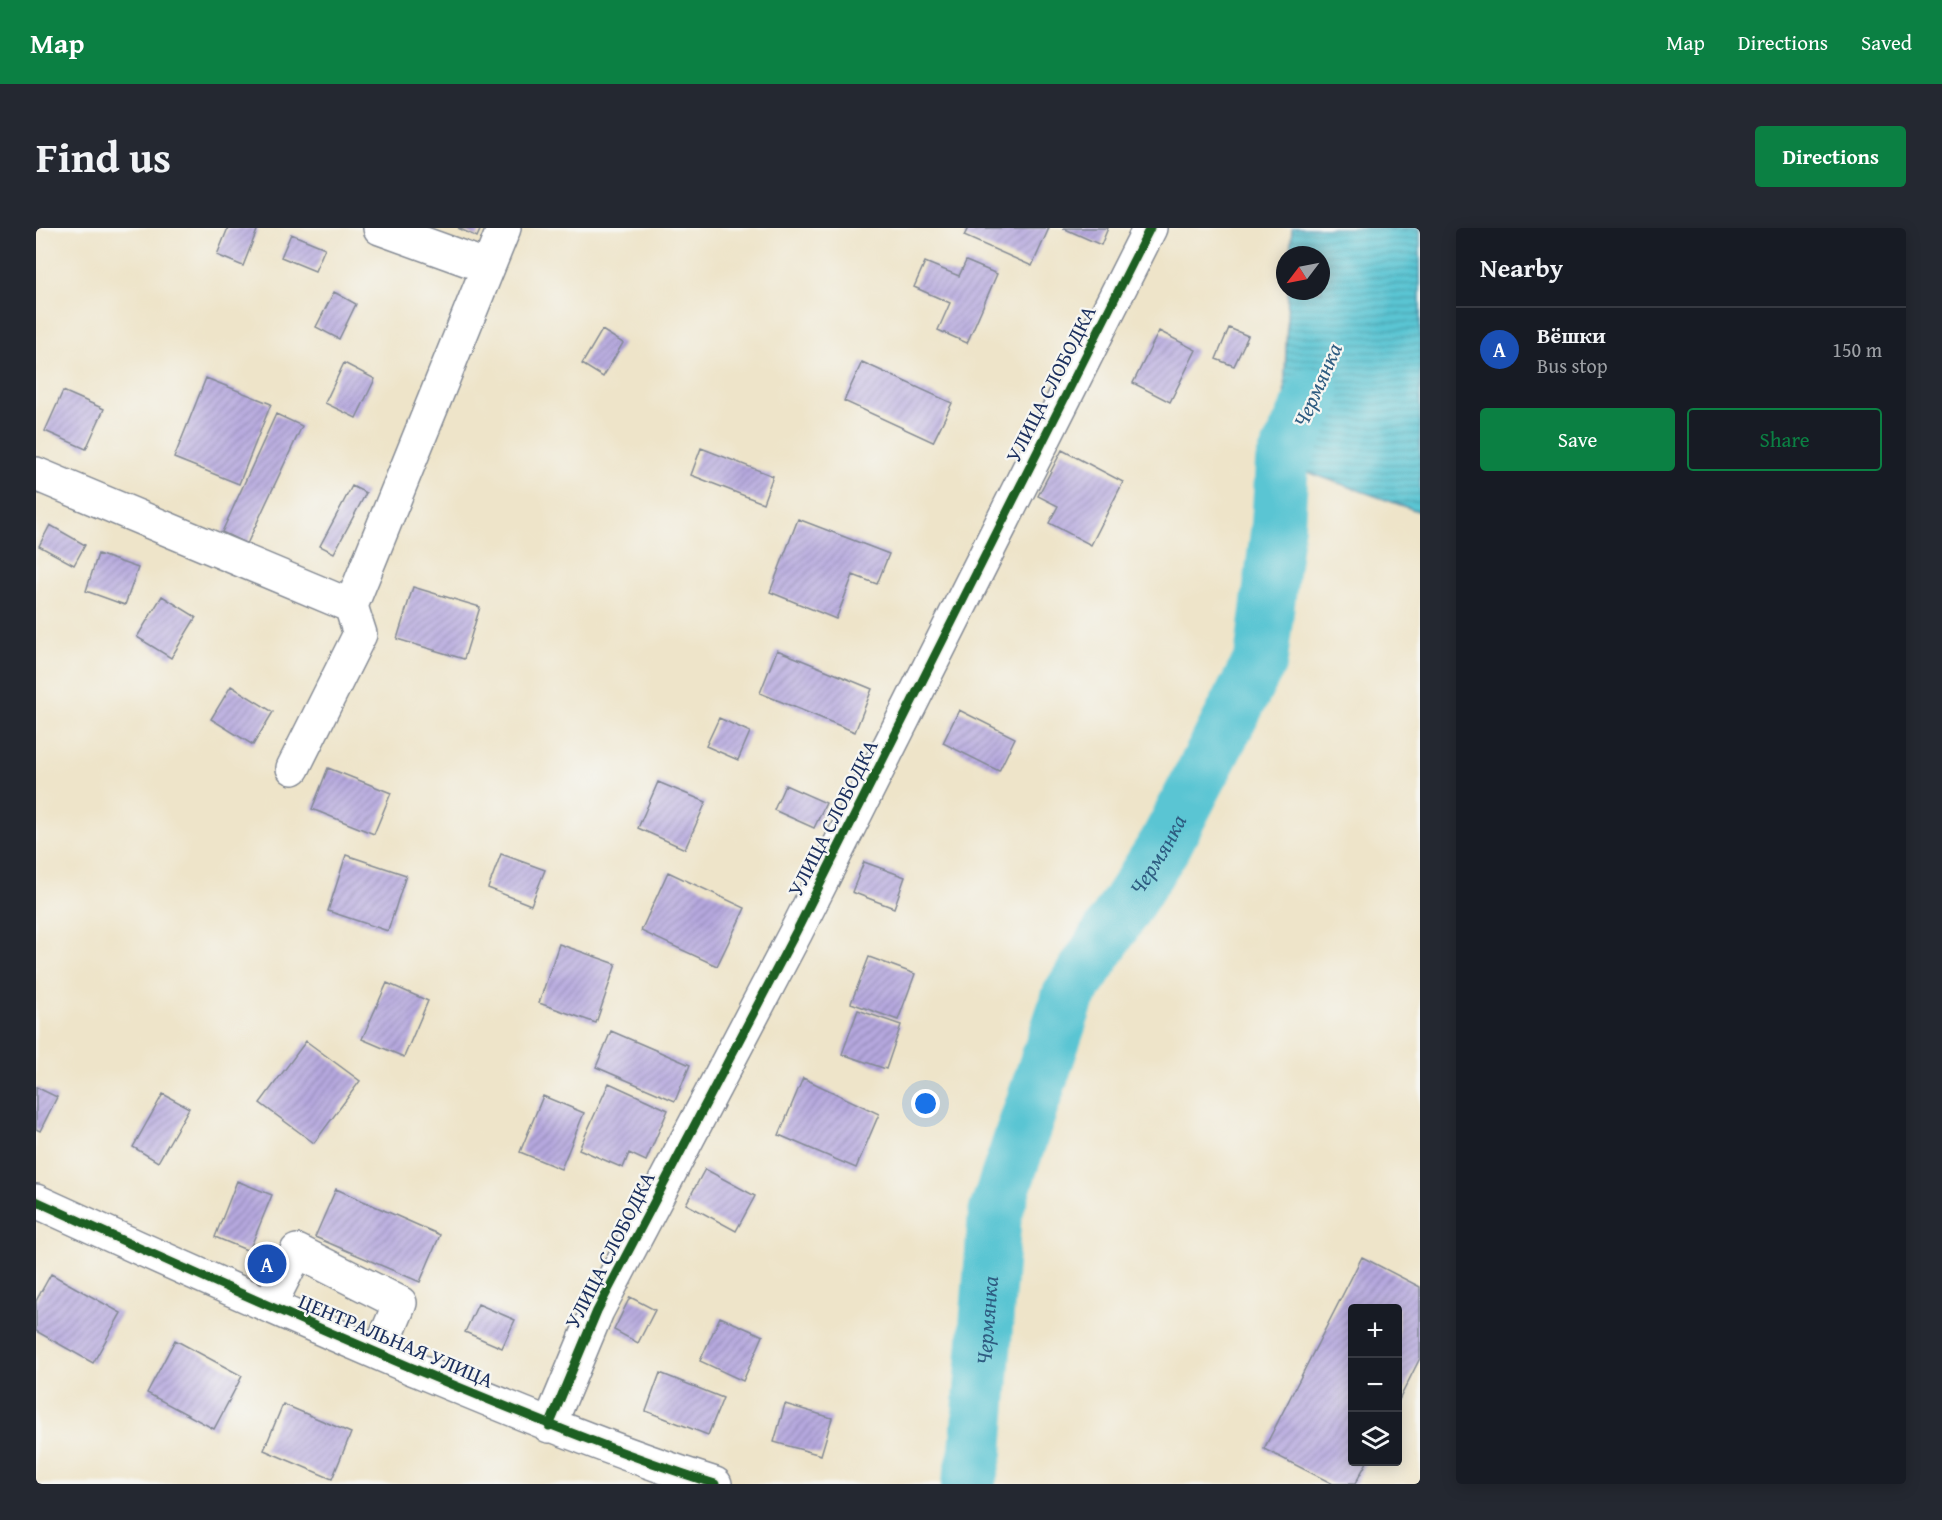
<!DOCTYPE html>
<meta charset="utf-8">
<style>
body{margin:0;font-family:"Gentium Book Plus",serif;background:#242831;color:#f1f3f6}
.controls{position:absolute;right:18px;bottom:18px;display:grid;overflow:hidden;border-radius:6px;box-shadow:0 3px 15px #0003}
.controls button{width:54px;height:54px;display:grid;place-items:center;padding:0;border:0;border-bottom:2px solid #363941;background:#171b24;color:#f1f3f6;font:30px sans-serif}
.compass{position:absolute;left:1240px;top:18px;width:54px;height:54px;border-radius:50%;background:#171b24;box-shadow:0 3px 15px #0003;rotate:238deg}
.you{position:absolute;left:890px;top:876px;width:21px;height:21px;margin:-15px;border:4px solid #fff;border-radius:50%;background:#1a73e8;box-shadow:0 0 0 9px #1a73e833}
.badge{display:grid;place-items:center;width:39px;height:39px;border-radius:50%;background:#0b8043;color:#fff;font-size:20px;font-weight:700}
.pin{position:absolute;translate:-50% -50%;border:3px solid #fff;box-shadow:0 2px 6px #0006}
.list{margin:0;padding:0;list-style:none}
h2{display:flex;justify-content:space-between;align-items:center;height:78px;margin:0;padding:0 24px;font-size:26px}
h2 small{font-size:20px;font-weight:400;color:#9ea1a6}
.list li{display:grid;grid-template-columns:39px 1fr auto;gap:18px;align-items:center;box-sizing:border-box;height:84px;padding:0 24px;border-top:2px solid #363941}
.list b{display:block;font-size:22px;white-space:nowrap}
.list p{margin:0;font-size:20px;white-space:nowrap;color:#9ea1a6}
.list em{font-size:20px;font-style:normal;color:#9ea1a6}
.actions{display:flex;gap:12px;padding:18px 24px}
.actions a{flex:1;padding:14px 0;border:2px solid #0b8043;border-radius:6px;text-align:center;font-size:21px;color:#0b8043}
.actions .main{background:#0b8043;color:#fff}
.icon{flex:none;width:33px;height:33px;fill:none;stroke:currentColor;stroke-width:2;stroke-linecap:round;stroke-linejoin:round}
.map{position:relative;flex:none;width:1384px;height:1256px;overflow:hidden;border-radius:6px}
header{display:flex;align-items:center;gap:36px;box-sizing:border-box;height:84px;padding:0 30px;background:#0b8043;color:#fff}
header strong{font-size:28px}
nav{display:flex;gap:33px;margin-inline-start:auto;font-size:21px}
.intro{display:flex;align-items:center;justify-content:space-between;box-sizing:border-box;height:144px;padding:0 36px}
h1{margin:0;font-size:42px}
.button{padding:15px 27px;border-radius:6px;background:#0b8043;color:#fff;font-size:21px;font-weight:700}
main{display:flex;gap:36px;padding:0 36px}
aside{flex:1;background:#171b24;border-radius:6px;box-shadow:0 3px 15px #0003}
.map>svg:first-child{display:block}
.water{fill:url(#water-rules);stroke:#3a7a98;stroke-width:1.5}
.lines{fill:none;stroke-linecap:round;stroke-linejoin:round}
.river{stroke:#5ac5d3;stroke-width:54}
.building{fill:url(#building-hatch)}
.minor-casing{stroke:#848a94;stroke-width:36}
.minor{stroke:#fff;stroke-width:33}
.cycleway-casing{stroke:#f6f6f2;stroke-width:13}
.cycleway{stroke:#1b5e20;stroke-width:9}
.labels{text-anchor:middle;stroke-width:4.5;stroke-linejoin:round;paint-order:stroke}
.street-label{font-size:21px;fill:#1b2f5e;stroke:#f6f6f2}
.water-label{font-size:22px;font-style:italic;fill:#2e5c81;stroke:#f6f6f2}
</style>
<header>
<strong>Map</strong>
<nav><a>Map</a><a>Directions</a><a>Saved</a></nav>
</header>
<div class="intro"><h1>Find us</h1><a class="button">Directions</a></div>
<main>
<div class="map">
<svg width="1384" height="1256" viewBox="0 0 1384 1256">
<defs>
<pattern id="water-rules" width="6" height="5" patternUnits="userSpaceOnUse" patternTransform="scale(1.5)"><rect width="6" height="5" fill="#5ac5d3"/><path d="M0 2.5h6" fill="none" stroke="#4aa0ae"/></pattern>
<pattern id="building-hatch" width="6" height="6" patternUnits="userSpaceOnUse" patternTransform="scale(1.5)"><rect width="6" height="6" fill="#b6a8de"/><path d="M-1 1l2-2M0 6l6-6M5 7l2-2" fill="none" stroke="#9389b7"/></pattern>
</defs>
<rect width="100%" height="100%" fill="#f6f6f2"/>
<filter id="ink" filterUnits="userSpaceOnUse"><feTurbulence type="fractalNoise" baseFrequency=".0167" numOctaves="2"/><feDisplacementMap in="SourceGraphic" scale="12" xChannelSelector="R" yChannelSelector="G"/><feConvolveMatrix kernelMatrix="1 2 1 2 8 2 1 2 1" color-interpolation-filters="sRGB"/></filter>
<filter id="wash" filterUnits="userSpaceOnUse"><feTurbulence type="fractalNoise" baseFrequency=".008" numOctaves="4" result="noise"/><feDisplacementMap in="SourceGraphic" scale="24" xChannelSelector="R" yChannelSelector="G"/><feGaussianBlur stdDeviation="1.35" result="paint"/><feColorMatrix in="noise" values="0 0 0 0 0 0 0 0 0 0 0 0 0 0 0 0 0 1.4 0 .05"/><feComposite in="paint" operator="in"/></filter>
<g filter="url(#wash)">
<rect width="100%" height="100%" fill="#eee4c9"/>
<path class="water" d="M1256 0H1384V284L1246 235 1252 63H1285V27H1254Z"/>
<g class="lines">
<path class="river" id="s1" d="M932 1256 940 1224 959 986 1033 767 1130 615 1225 431 1242 296 1246 235 1277 168"/>
</g>
<g id="blocks">
<path class="building" d="M192 0H222L207 38 181 27Z
M422 0H445L441 9Z
M932 0H1013L996 38 928 8Z
M1027 0H1072L1065 17Z
M255 6 289 20 279 43 245 29Z
M930 33 961 46 931 115 902 102 914 75 878 59 889 34 923 48Z
M298 64 320 76 303 111 280 99Z
M1193 100 1212 108 1198 138 1180 131Z
M566 102 587 115 567 149 546 136Z
M1123 103 1160 122 1134 174 1097 155Z
M826 134 916 175 897 214 808 173Z
M308 135 339 151 320 190 289 175Z
M170 150 235 176 203 256 138 230Z
M27 163 68 181 50 221 9 203Z
M240 186 266 198 211 316 186 304Z
M665 220 737 248 727 275 655 247Z
M1026 222 1087 254 1055 317 1013 295 1022 278 1002 268Z
M316 258 330 265 298 325 284 318Z
M762 291 853 326 841 356 817 347 800 391 734 364Z
M14 297 49 317 38 337 3 318Z
M62 326 102 340 89 377 50 363Z
M377 359 444 379 428 431 361 411Z
M126 368 160 389 135 430 101 409Z
M741 422 836 461 819 504 724 465Z
M195 458 237 484 217 517 175 491Z
M923 482 979 510 963 543 907 515Z
M683 490 714 504 702 532 670 518Z
M292 540 355 565 338 606 276 581Z
M622 554 670 574 649 621 602 600Z
M749 557 790 575 778 600 738 582Z
M465 626 509 642 495 677 452 660Z
M310 627 370 647 352 703 292 683Z
M828 634 869 649 858 680 816 664Z
M632 644 709 680 681 738 605 703Z
M523 716 580 736 560 795 503 775Z
M833 729 879 746 862 792 815 775Z
M351 755 392 773 368 829 326 811Z
M822 782 865 797 850 841 806 826Z
M575 803 654 837 639 873 560 839Z
M270 813 324 853 278 915 224 875Z
M767 850 843 886 820 940 743 907Z
M573 855 632 882 610 933 593 925 587 940 543 921Z
M0 859 21 869 4 903 0 901Z
M127 866 153 880 122 934 97 919Z
M507 868 548 885 525 941 484 924Z
M669 941 719 968 700 1003 650 976Z
M201 953 236 967 213 1023 179 1009Z
M300 961 404 1007 384 1054 279 1009Z
M1326 1029 1384 1059V1130L1362 1174V1080H1316V1234H1331L1319 1256H1297L1228 1221Z
M15 1046 85 1085 57 1135 0 1103V1073Z
M594 1069 619 1082 602 1115 578 1102Z
M442 1076 479 1092 466 1120 429 1104Z
M684 1089 727 1108 707 1153 664 1133Z
M139 1112 206 1148 178 1201 111 1165Z
M624 1145 687 1170 672 1207 610 1183Z
M247 1176 315 1205 296 1251 228 1222Z
M749 1176 796 1190 785 1227 738 1214Z"/>
</g>
</g>
<g filter="url(#ink)">
<use href="#blocks" fill-opacity="0" stroke="#848a94" stroke-width="1.5"/>
<g class="lines">
<g class="minor-casing">
<path id="minor" d="M344 0 452 39
M0 246 315 378
M257 540 324 406 315 378 468 0
M0 973C124 1030 248 1085 374 1139 475 1181 575 1223 679 1256
M233 1078 261 1023 364 1075 343 1125
M513 1198 561 1083 760 704 1114 0"/>
</g>
<use href="#minor" class="minor"/>
<g class="cycleway-casing">
<path id="cycleway" d="M0 973C124 1030 248 1085 374 1139 475 1181 575 1223 679 1256
M513 1198 561 1083 760 704 1114 0"/>
</g>
<use href="#cycleway" class="cycleway"/>
</g>
</g>
<g class="labels">
<g class="street-label">
<text transform="translate(1015 156) rotate(-63)" y="7">УЛИЦА СЛОБОДКА</text>
<text transform="translate(797 590) rotate(-63)" y="7">УЛИЦА СЛОБОДКА</text>
<text transform="translate(574 1022) rotate(-63)" y="7">УЛИЦА СЛОБОДКА</text>
<text transform="translate(360 1113) rotate(23)" y="7">ЦЕНТРАЛЬНАЯ УЛИЦА</text>
</g>
<g class="water-label">
<text transform="translate(1281 157) rotate(-66)" y="8">Чермянка</text>
<text dy="8" stroke="none"><textPath href="#s1" startOffset="669">Чермянка</textPath></text>
<text dy="8" stroke="none"><textPath href="#s1" startOffset="165">Чермянка</textPath></text>
</g>
</g>
</svg>
<div class="controls">
<button>+</button>
<button>−</button>
<button><svg class="icon" aria-label="layers" viewBox="0 0 24 24"><path d="M12 4l9 5-9 5-9-5zM3 14l9 5 9-5"/></svg></button>
</div>
<svg class="compass" viewBox="-18 -18 36 36"><path d="M0-13l5 13h-10z" fill="#e53935"/><path d="M0 13l5-13h-10z" fill="#9ea1a6"/></svg>
<div class="you"></div>
<div class="pin badge" style="left:231px;top:1036px;background:#1a4fb4">A</div>
</div>
<aside>
<h2>Nearby<small></small></h2>
<ul class="list">
<li><span class="badge" style="background:#1a4fb4">A</span><div><b>Вёшки</b><p>Bus stop</p></div><em>150 m</em></li>
</ul>
<div class="actions"><a class="main">Save</a><a>Share</a></div>
</aside>
</main>
